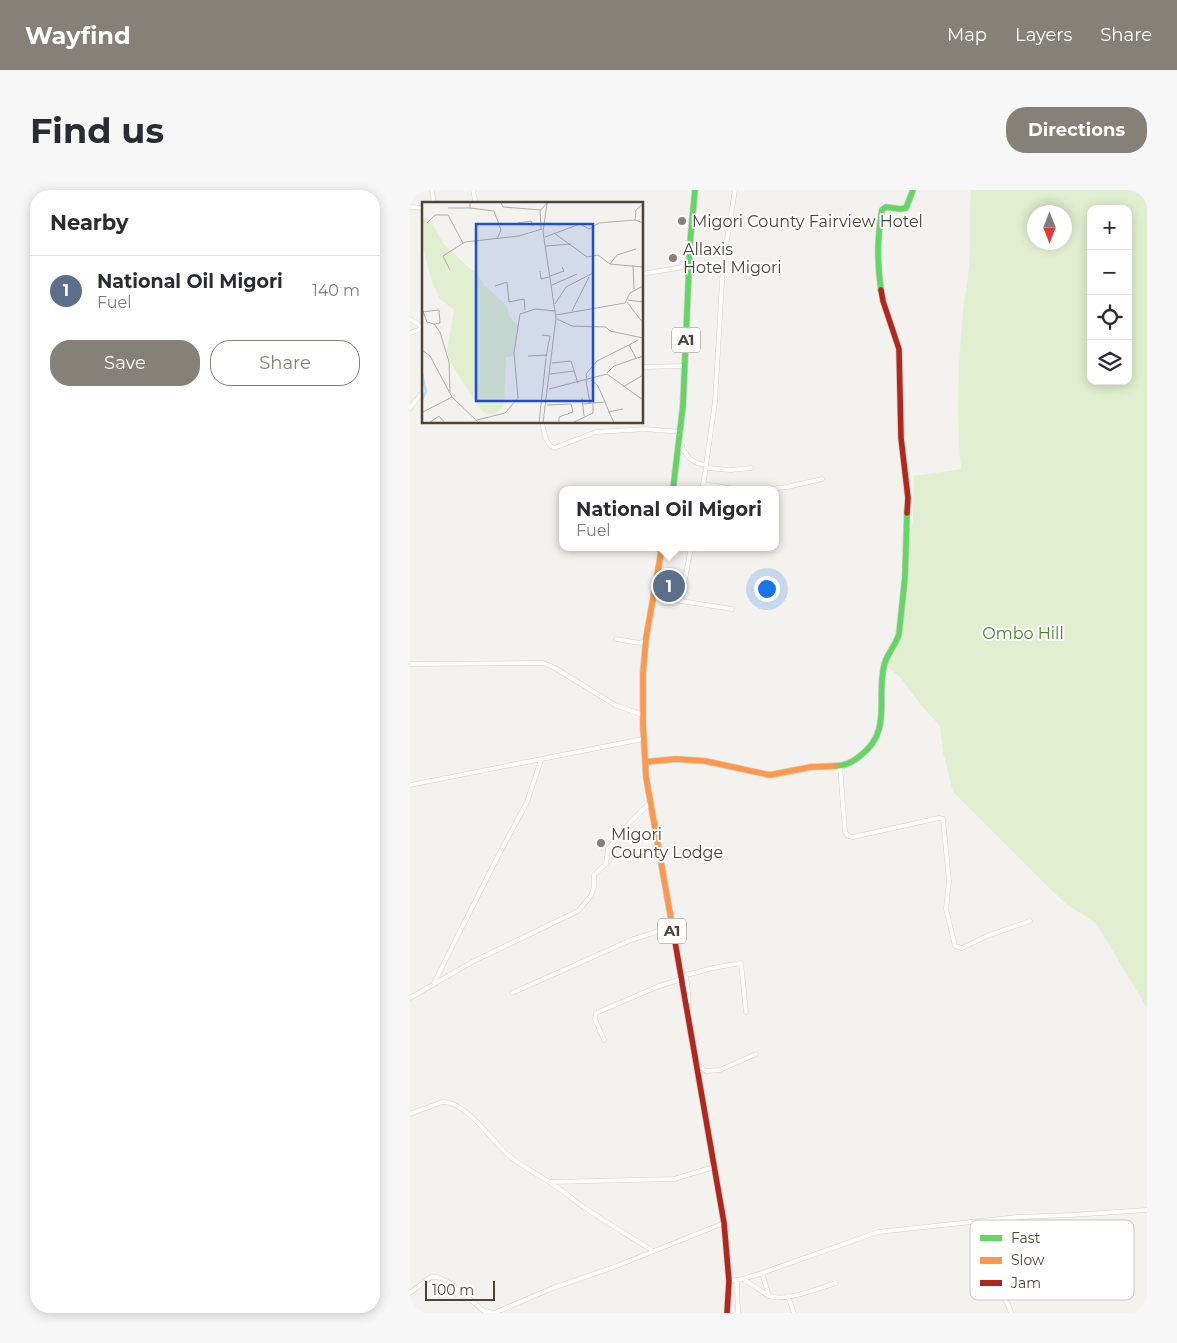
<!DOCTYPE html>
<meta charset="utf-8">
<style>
body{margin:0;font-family:Montserrat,sans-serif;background:#f7f7f7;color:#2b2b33}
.controls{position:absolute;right:15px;top:15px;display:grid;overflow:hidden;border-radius:10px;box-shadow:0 2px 12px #0003}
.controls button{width:45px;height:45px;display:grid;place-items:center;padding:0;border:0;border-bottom:1px solid #e1e1e2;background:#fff;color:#2b2b33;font:25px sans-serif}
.compass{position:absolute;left:617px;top:15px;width:45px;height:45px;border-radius:50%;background:#fff;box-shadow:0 2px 12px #0003;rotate:180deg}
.scale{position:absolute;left:15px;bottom:12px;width:70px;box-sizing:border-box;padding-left:5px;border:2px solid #4b4439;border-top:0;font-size:14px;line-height:18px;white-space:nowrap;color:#4b4439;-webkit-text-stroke:4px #fff;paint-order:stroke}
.you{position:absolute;left:356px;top:398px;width:18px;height:18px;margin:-12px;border:4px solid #fff;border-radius:50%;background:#1a73e8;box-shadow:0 0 0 8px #1a73e833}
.badge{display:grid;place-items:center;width:32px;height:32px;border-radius:50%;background:#868178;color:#fff;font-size:16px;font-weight:700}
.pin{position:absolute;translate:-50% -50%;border:2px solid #fff;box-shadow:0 1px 5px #0006}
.popup{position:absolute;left:149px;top:296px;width:220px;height:65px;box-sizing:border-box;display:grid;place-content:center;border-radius:10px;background:#fff;filter:drop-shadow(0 1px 4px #0005);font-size:16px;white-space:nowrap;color:#7c7c81}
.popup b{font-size:19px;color:#2b2b33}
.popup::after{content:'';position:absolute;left:50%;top:100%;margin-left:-10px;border:10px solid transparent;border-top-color:#fff}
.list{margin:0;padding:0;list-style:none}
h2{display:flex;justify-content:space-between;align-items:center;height:65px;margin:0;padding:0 20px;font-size:21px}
h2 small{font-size:16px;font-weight:400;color:#7c7c81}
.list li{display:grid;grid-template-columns:32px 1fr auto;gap:15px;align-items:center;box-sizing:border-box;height:70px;padding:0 20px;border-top:1px solid #e1e1e2}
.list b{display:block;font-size:19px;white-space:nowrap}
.list p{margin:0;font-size:16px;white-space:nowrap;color:#7c7c81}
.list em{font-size:16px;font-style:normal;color:#7c7c81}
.actions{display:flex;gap:10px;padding:15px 20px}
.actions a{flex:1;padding:11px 0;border:1px solid #868178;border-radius:20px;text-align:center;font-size:18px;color:#868178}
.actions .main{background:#868178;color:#fff}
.icon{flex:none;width:28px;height:28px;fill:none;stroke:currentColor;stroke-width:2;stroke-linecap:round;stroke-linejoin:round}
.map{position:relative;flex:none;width:737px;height:1123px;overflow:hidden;border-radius:20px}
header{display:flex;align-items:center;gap:30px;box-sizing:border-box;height:70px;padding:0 25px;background:#868178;color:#fff}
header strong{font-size:24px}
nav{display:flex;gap:28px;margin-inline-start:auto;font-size:18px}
.intro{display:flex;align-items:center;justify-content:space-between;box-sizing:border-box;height:120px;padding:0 30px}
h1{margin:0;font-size:35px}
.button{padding:12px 22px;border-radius:20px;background:#868178;color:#fff;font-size:18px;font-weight:700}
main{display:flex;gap:30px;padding:0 30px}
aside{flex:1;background:#fff;border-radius:20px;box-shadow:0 2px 12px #0003}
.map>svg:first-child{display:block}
.green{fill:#e1eecf;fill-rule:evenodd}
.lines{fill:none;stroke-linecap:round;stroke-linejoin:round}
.street-casing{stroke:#d2d0cb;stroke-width:5}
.fast-casing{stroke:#d3cfc5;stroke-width:7}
.slow-casing{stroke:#d3cfc5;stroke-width:7}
.jam-casing{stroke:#d3cfc5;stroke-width:7}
.street{stroke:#fdfdfc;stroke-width:4}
.fast{stroke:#63d668;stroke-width:5.5}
.slow{stroke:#ff974d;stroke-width:5.5}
.jam{stroke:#b3261e;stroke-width:5.5}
.poi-dot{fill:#868178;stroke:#fff;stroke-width:2}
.labels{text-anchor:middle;stroke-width:4;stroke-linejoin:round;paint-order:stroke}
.shield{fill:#fff;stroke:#817c74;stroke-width:1}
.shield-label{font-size:15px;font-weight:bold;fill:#4b4439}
.poi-label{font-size:16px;fill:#4b4439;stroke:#fff;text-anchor:start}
.park-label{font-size:16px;fill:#4a7f2a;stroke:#fff}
.inset-river{fill:none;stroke:#c0ddf1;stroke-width:2.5}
.inset-road{fill:none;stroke:#b0aca6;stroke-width:1}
.view{fill:#1d4ed8;fill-opacity:0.15;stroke:#1d4ed8;stroke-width:2.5}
.inset-edge{fill:none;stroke:#4b4439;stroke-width:2.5}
.key{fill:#fff;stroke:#c9c7c4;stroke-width:1}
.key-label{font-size:14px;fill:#4b4439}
</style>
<header>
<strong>Wayfind</strong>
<nav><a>Map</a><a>Layers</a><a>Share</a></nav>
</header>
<div class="intro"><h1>Find us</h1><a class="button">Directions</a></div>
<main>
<aside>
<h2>Nearby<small></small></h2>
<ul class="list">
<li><span class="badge" style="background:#5c6f8a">1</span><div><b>National Oil Migori</b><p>Fuel</p></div><em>140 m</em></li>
</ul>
<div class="actions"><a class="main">Save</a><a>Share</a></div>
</aside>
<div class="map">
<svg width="737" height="1123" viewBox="0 0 737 1123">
<rect width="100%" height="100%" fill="#f4f2ee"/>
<path class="green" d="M561 0H737V818L686 733 656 714 626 685 543 602 533 562 530 536 510 514 490 487 474 474 485 455 493 408 497 357 503 330 504 286 551 279C546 226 548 175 553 122 554 107 558 92 559 77 561 51 559 26 561 0ZM681 19H718V191H681ZM624 22H654V52H624Z"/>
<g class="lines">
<g class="street-casing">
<path id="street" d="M22 0 24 14
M63 0 66 14
M0 17 14 18
M232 84 279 76
M0 129 14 138
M0 143 14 138
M232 177 274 176
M0 218 14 201
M132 232C134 241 135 254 144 258L186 242 236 239 271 242
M270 254C277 267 281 273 296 275V278L321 280 341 278
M296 275 305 212 313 75 325 0
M293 294 332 300
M292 300 296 278
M351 300 377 297 412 289
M281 357 271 411 322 419
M243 405 271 411
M206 449 230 453 236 450
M0 474 133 473 145 478 205 515 233 525
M430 576 435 641 438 646 443 647 529 628 533 629 539 691 536 719 545 756 552 758 577 746 620 731
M0 595 233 549
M23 795 86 670 117 612 131 570
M102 803 221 750 261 737
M0 808 62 772 168 721 181 706 184 697V685L196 674 198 659 222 630 240 613
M279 812 276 785 303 778 331 773 336 822
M194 850 185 829 186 823 249 796 272 789
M288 875 296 881 310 880 346 864
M0 924 32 912C54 910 81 949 96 963 110 976 126 983 141 993 153 1001 164 1010 175 1018 197 1033 221 1047 243 1061
M141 992 264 989 304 977
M352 1083 359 1106C376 1112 409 1098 426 1093
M333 1089 359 1106
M319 1091 333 1089 352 1083 468 1042 608 1027 661 1025 737 1020
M327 1091 328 1123
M0 1103 21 1087H28L40 1093 74 1121 84 1123 143 1098 204 1077 314 1033
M378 1106 384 1123
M601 1123C597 1107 583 1094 582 1079 582 1073 582 1064 584 1059 591 1046 606 1049 605 1027"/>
</g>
<g class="fast-casing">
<path id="fast" d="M471 100C467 69 467 51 472 20L476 17 490 19 496 18 503 0
M263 300 273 215 280 53 285 0
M425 576C435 576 443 572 450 566 483 541 466 509 474 476 476 465 486 455 489 444L495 387 497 323"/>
</g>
<g class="slow-casing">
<path id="slow" d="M252 357 236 448 233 483V535L236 587 264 746
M235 572 266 569 295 571 360 585 401 577 425 576"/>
</g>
<g class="jam-casing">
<path id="jam" d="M471 100 473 111 489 159 491 248 498 308 497 323
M264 746 314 1033 319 1091 317 1123"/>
</g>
<use href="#street" class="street"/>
<use href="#fast" class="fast"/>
<use href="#slow" class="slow"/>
<use href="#jam" class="jam"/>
</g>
<g class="poi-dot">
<circle cx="272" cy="31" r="5"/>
<circle cx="263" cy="68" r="5"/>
<circle cx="191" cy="653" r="5"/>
</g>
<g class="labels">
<g class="shield">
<rect x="262" y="137.5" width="28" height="25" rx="4"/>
<rect x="248" y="728.5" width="28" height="25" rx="4"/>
</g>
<g class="shield-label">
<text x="276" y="155">A1</text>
<text x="262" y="746">A1</text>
</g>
<g class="poi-label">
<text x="282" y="37">Migori County Fairview Hotel</text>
<text x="273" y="65">Allaxis<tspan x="273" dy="18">Hotel Migori</tspan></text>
<text x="201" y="650">Migori<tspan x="201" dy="18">County Lodge</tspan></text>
</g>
<g class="park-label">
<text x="613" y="449">Ombo Hill</text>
</g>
</g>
<g transform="translate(12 12)">
<rect width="221" height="221" fill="#f4f2ee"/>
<path d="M0 15 8 18 21 41 47 66 54 70 62 83 85 104 87 114 96 124 91 154 84 155 82 202 75 212H64L57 206 28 159 25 149 32 108 18 97 10 80 0 42Z" fill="#e1eecf"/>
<path class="inset-river" d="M0 172 4 189 0 198"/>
<path class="inset-road" d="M79 1 81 5 119 8M26 6H48V1M48 6 72 9 79 28 75 37M213 18 214 8 221 2M5 21 13 13H26L41 41M96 21 109 19 111 24M119 27 118 9 125 1M132 31 165 55 176 53 188 62 221 65M123 35 158 22 167 27 177 21 213 18 221 21M124 44 149 42M188 62 195 53 214 47M211 63 212 87M28 68 21 54 43 40 97 34 120 27M118 69 119 77 127 75M128 74 142 69 140 65M130 83 155 72M73 84 85 80 87 100 102 97 103 108M206 98 221 100M205 100 221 121M133 102 144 85 171 71M0 107 5 120 12 122M150 109 167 75M0 110 17 108 18 121 12 122 18 130 27 160 28 191M134 113 203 101 208 91 221 84M135 117 150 124 184 125 188 129 221 136M120 133 128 134 124 155M0 148 8 154 30 195 57 221M106 154 125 153M214 156 207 143 216 138M130 161 149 159 156 181M185 171 192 164 221 154M128 172 152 169M169 178 176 184 192 221M164 179 168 201M165 179 164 172 175 159 207 143M201 185 221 173M127 187 185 172 221 198M160 196 162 214M161 202 182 200M125 203 149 202 151 210 137 215V221M1 210 30 195M186 210 201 207M55 218 83 211 96 196 92 151 98 112 113 107 133 109M7 221 17 214 23 221M117 221 124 156M121 221 134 116 121 30 125 1M150 221 171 211V201"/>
<path class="view" d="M54 22H171V199H54Z"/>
<rect width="221" height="221" class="inset-edge"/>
</g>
<rect x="560" y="1030" width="164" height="80" rx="8" class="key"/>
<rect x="570" y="1045" width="22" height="6" fill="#63d668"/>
<rect x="570" y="1067" width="22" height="7" fill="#ff974d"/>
<rect x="570" y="1090" width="22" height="6" fill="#b3261e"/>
<g class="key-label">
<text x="601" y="1053">Fast</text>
<text x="601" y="1075">Slow</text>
<text x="601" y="1098">Jam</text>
</g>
</svg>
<div class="controls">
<button>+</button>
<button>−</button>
<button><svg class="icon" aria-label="locate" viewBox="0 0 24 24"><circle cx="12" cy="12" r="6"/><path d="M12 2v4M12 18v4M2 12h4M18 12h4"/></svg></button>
<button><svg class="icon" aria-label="layers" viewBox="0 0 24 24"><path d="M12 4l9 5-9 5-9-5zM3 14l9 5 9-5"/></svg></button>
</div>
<svg class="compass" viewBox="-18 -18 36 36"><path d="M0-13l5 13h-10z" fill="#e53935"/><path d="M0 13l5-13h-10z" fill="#7c7c81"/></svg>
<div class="scale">100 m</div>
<div class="you"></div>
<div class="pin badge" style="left:259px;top:396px;background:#5c6f8a">1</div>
<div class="popup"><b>National Oil Migori</b>Fuel</div>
</div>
</main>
